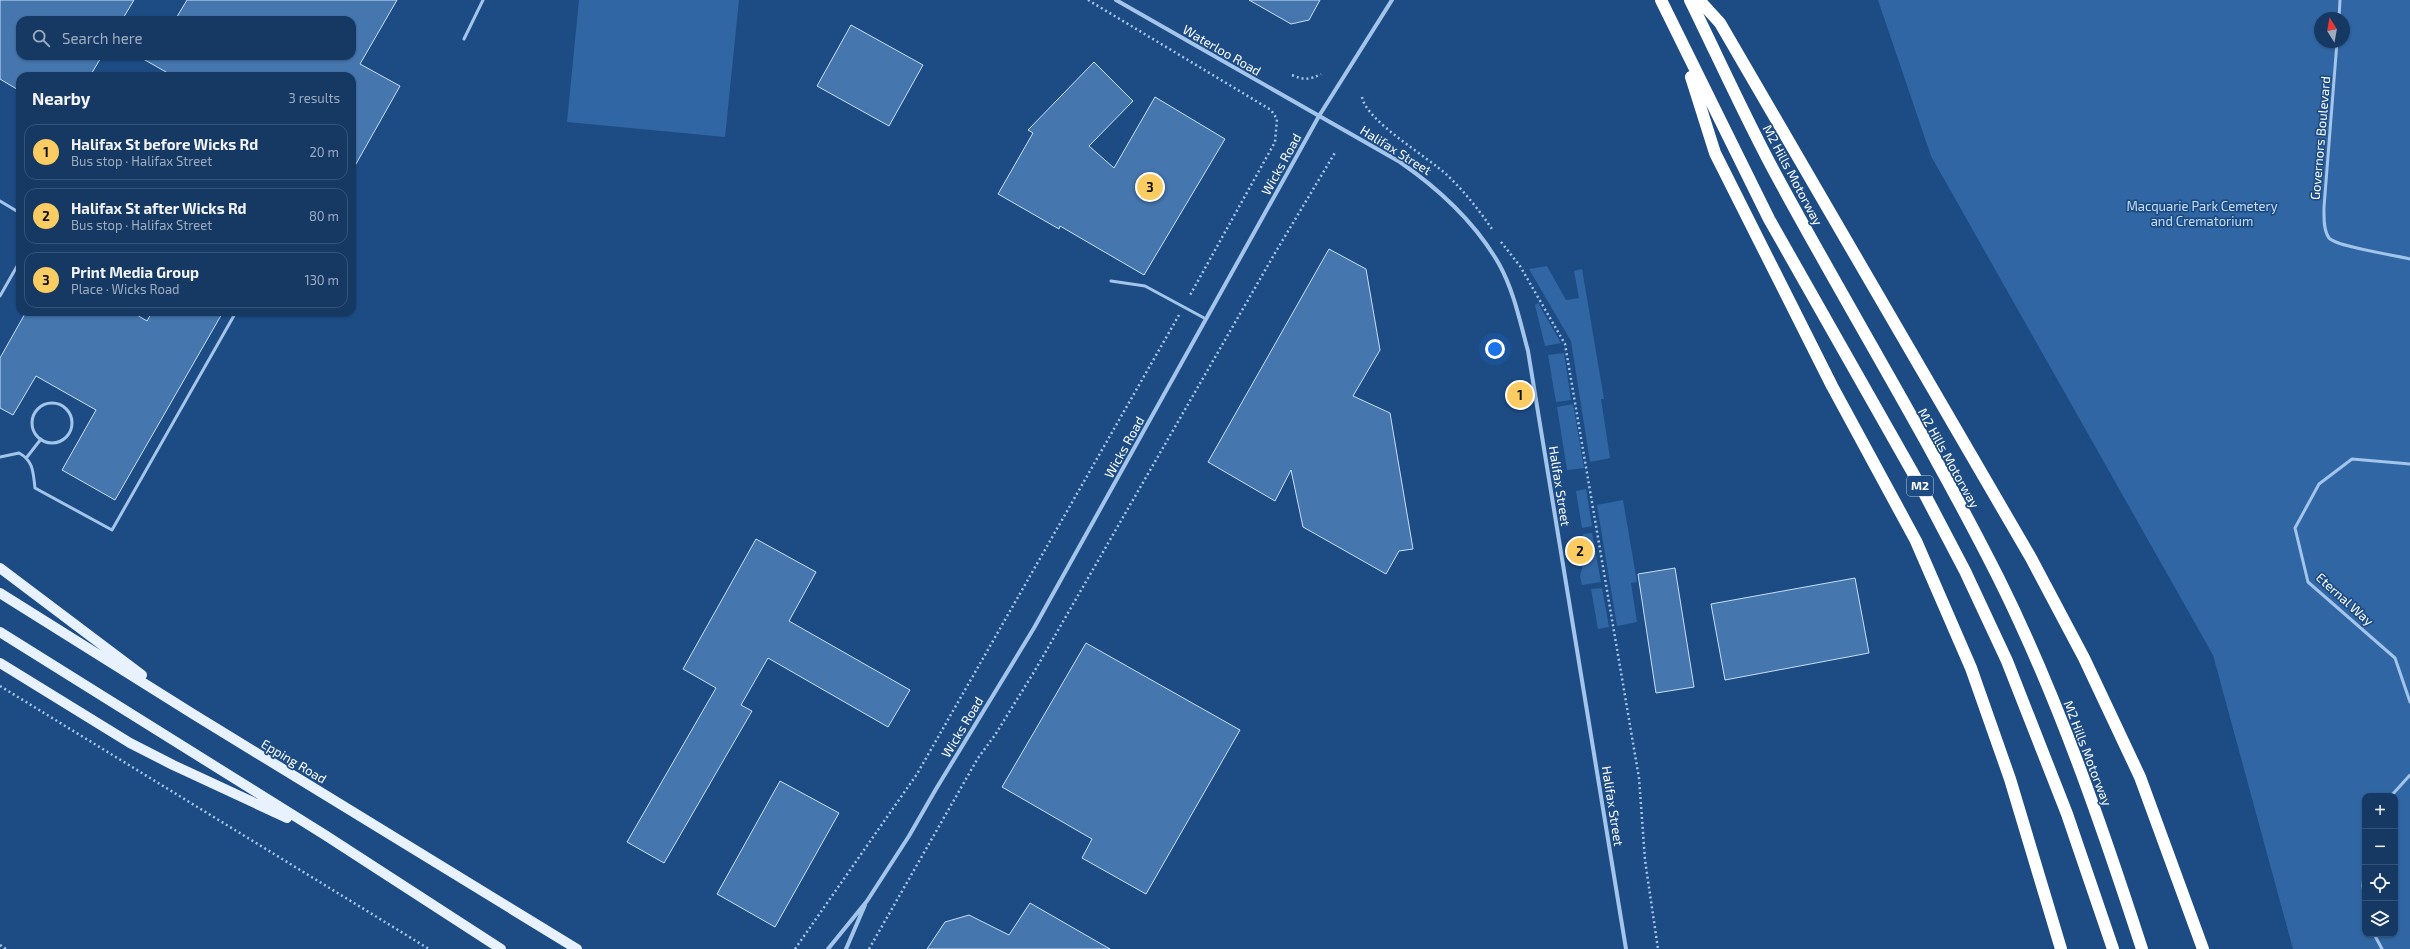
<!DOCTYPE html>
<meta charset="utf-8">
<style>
body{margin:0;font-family:"Exo 2",sans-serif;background:#23446d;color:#f1f3f6}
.controls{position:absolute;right:12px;bottom:12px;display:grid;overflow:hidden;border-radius:8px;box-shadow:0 1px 3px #0004}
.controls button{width:36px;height:36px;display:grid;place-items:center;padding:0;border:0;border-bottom:1px solid #355378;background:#163964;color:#f1f3f6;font:20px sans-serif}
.compass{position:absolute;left:2314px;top:12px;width:36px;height:36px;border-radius:50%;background:#163964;box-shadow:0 1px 3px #0004;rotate:349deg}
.you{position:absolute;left:1495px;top:349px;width:14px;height:14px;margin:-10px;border:3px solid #fff;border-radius:50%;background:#1a73e8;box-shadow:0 0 0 6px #1a73e833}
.badge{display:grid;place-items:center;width:26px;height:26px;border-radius:50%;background:#facc62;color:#111;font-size:13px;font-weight:700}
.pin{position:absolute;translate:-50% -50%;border:2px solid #fff;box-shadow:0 1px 4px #0006}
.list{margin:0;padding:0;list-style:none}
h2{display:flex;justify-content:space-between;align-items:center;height:52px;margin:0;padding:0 16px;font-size:17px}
h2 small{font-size:13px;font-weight:400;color:#9eacbf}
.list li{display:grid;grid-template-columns:26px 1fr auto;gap:12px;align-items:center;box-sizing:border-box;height:56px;margin:0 8px 8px;padding:0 8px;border:1px solid #355378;border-radius:12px}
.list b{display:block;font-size:15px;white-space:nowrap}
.list p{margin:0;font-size:13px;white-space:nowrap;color:#9eacbf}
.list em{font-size:13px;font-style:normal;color:#9eacbf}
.icon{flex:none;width:22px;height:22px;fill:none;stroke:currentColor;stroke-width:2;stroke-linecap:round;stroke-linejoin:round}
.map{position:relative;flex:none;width:2410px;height:949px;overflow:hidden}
.search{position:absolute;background:#163964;box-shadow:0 1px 3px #0004;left:16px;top:16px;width:340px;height:44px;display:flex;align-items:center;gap:10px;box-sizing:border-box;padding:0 14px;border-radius:12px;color:#9eacbf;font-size:15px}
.panel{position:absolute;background:#163964;box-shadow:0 1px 3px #0004;left:16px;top:72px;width:340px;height:244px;border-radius:12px}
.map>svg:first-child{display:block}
.green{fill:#3066a3;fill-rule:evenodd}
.building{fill:#4576ae;stroke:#c9dff8}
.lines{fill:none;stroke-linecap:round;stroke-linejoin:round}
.path{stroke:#a4c5eb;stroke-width:2.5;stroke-dasharray:2 3;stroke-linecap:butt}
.lane{stroke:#a4c5eb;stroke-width:3}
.street{stroke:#a4c5eb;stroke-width:4}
.primary{stroke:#e8f1fe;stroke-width:10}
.highway{stroke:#fff;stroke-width:12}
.labels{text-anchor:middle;stroke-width:3.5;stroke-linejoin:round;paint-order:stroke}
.shield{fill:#1d4c85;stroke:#bbc9da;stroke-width:1}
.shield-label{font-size:12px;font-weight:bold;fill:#fff}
.street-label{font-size:13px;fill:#fff;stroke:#1d4c85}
.park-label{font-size:13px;fill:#c9dff8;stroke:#1d4c85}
</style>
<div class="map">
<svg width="2410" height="949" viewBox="0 0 2410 949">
<rect width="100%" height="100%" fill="#1d4c85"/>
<path class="green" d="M579 0H739L725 137 567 122Z
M1878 0H2410V949H2293L2213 655 1931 156ZM2320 18H2344V42H2320ZM2365 796H2395V934H2365Z
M1547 266 1566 300 1579 298 1574 271 1582 269 1604 399H1601L1610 458 1590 462 1571 341 1529 269Z
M1538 303 1561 343 1545 346 1535 305Z
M1564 353 1571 400 1556 402 1548 355Z
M1573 404 1584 468 1567 470 1557 407Z
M1586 489 1592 526 1582 528 1576 491Z
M1623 500 1637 582 1631 583 1637 622 1617 626 1597 505Z
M1592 533 1601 582 1582 585 1580 576 1586 553 1583 534Z
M1602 588 1609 627 1598 629 1591 589Z"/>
<path class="building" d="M0 0H134L122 20H20V56H102L90 76H20V91L0 79Z
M187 0H397L360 64 400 86 352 171V76H173L138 56H352V20H175Z
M1249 0H1320L1309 20 1291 24Z
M851 25 923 65 889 126 817 86Z
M1094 62 1133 101 1089 146 1114 168 1155 97 1225 139 1144 275 1060 226 1059 229 998 194 1033 133 1028 130Z
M1329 249 1366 269 1380 350 1353 396 1390 413 1413 549 1399 551 1386 574 1303 527 1291 470 1275 501 1208 462Z
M26 312H132L147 321 152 312H223L115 500 62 470 96 410 36 376 13 415 0 408V358Z
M756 539 816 572 789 621 910 690 888 727 768 658 741 705 752 711 664 863 627 842 716 688 683 669Z
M1675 568 1694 687 1656 693 1638 574Z
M1855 578 1869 653 1725 680 1711 604Z
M1086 643 1240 730 1146 894 1082 858 1092 839 1002 787Z
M780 781 839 813 775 927 717 894Z
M1030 903 1110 949H927L945 922 969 915 1009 935Z"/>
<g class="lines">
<path class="path" d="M1088 0 1271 110 1277 119 1275 142 1189 297
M1292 75C1303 80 1310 80 1321 74
M1362 97C1366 121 1428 157 1447 175 1464 191 1479 210 1492 229
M1501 242 1520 266 1565 344 1639 778 1645 860 1658 949
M0 686 429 949
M0 945 6 949
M795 949 917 774 1179 315
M869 949 978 758 995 735 1034 672 1275 253 1336 151"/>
<path class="lane" d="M2339 18 2340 0
M464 39 483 0
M2337 42 2324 207C2324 216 2323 230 2329 238 2337 247 2395 255 2410 259
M0 201 20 213
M1111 281 1145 286 1206 319
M0 296 20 261
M32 423a20 20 0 1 1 40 0a20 20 0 1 1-40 0Z
M0 457 19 453C34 461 33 473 35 488L112 530 236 312
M27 457 41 439
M2410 464 2352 459 2319 484 2295 528 2308 582 2395 658 2410 702
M2391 796 2410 775
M2365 857 2363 886 2365 900
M2374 934 2382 949"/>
<path class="street" d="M1116 0 1400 162C1439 189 1475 222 1499 264 1514 291 1520 322 1528 351L1626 949
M828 949 867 901 909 836 936 789 1034 628 1319 116 1392 0
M846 949 865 905"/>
<path class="primary" d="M0 568 142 675
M0 593 193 714 577 949
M0 632 325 835 501 949
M0 663 130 743 173 765 287 818"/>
<path class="highway" d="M1661 0 1769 219 1922 489 1965 571 2007 661 2067 814 2113 949
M1690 0C1718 57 1744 115 1774 171 1848 308 1929 440 1999 579 2058 698 2101 823 2142 949
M1699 0 1720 23 2031 558 2084 658 2140 777 2203 949
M1691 77 1715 153 1832 386 1916 541 1971 668 2010 779 2061 949"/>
</g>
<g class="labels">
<rect class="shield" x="1907" y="476" width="26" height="20" rx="3"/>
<g class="shield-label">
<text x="1920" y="490">M2</text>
</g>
<g class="street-label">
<text transform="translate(1222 50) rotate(30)" y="5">Waterloo Road</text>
<text transform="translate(2320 138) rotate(-85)" y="5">Governors Boulevard</text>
<text transform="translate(1396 150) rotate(32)" y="5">Halifax Street</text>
<text transform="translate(1281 164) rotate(-61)" y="5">Wicks Road</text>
<text transform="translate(1793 175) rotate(62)" y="5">M2 Hills Motorway</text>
<text transform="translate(1124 447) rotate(-61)" y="5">Wicks Road</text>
<text transform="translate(1949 458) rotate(61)" y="5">M2 Hills Motorway</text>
<text transform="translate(1560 486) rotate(81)" y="5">Halifax Street</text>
<text transform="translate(2345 599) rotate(42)" y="5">Eternal Way</text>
<text transform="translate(962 727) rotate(-59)" y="5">Wicks Road</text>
<text transform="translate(2088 753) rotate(69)" y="5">M2 Hills Motorway</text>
<text transform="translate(294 761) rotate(31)" y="5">Epping Road</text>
<text transform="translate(1613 806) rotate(81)" y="5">Halifax Street</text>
</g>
<g class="park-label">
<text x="2202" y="211">Macquarie Park Cemetery<tspan x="2202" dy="15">and Crematorium</tspan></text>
</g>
</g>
</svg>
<div class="controls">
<button>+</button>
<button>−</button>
<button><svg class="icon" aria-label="locate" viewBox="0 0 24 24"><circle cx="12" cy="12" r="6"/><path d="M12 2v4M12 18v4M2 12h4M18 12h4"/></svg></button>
<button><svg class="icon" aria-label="layers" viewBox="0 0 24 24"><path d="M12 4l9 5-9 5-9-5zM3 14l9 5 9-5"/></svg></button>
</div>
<svg class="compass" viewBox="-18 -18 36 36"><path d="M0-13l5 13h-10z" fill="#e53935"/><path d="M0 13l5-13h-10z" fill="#9eacbf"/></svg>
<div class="you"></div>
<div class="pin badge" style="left:1520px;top:395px">1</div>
<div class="pin badge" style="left:1580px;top:551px">2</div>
<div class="pin badge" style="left:1150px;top:187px">3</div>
<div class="search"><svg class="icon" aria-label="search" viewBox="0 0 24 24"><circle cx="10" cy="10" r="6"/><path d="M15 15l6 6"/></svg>Search here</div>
<section class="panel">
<h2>Nearby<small>3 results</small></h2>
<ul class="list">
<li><span class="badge">1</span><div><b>Halifax St before Wicks Rd</b><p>Bus stop · Halifax Street</p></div><em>20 m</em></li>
<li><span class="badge">2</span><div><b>Halifax St after Wicks Rd</b><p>Bus stop · Halifax Street</p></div><em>80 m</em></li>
<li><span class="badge">3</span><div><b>Print Media Group</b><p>Place · Wicks Road</p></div><em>130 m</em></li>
</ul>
</section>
</div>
